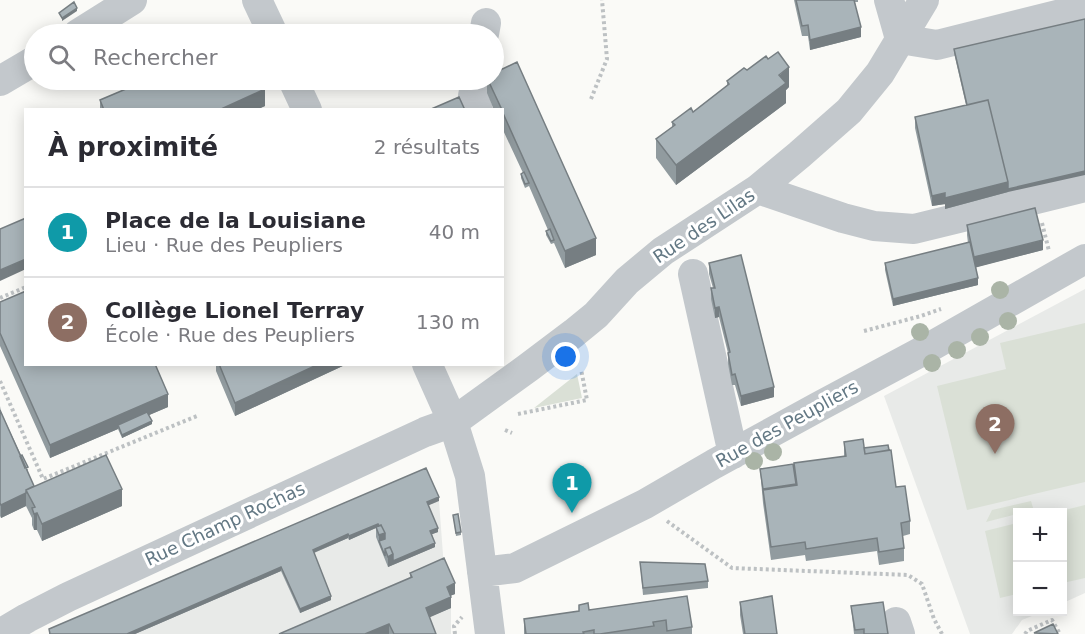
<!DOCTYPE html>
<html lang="fr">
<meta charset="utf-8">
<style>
body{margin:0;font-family:"DejaVu Sans",sans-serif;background:#f7f7f7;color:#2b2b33}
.controls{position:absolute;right:18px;bottom:18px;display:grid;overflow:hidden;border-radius:0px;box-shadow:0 3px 15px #0003}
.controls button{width:54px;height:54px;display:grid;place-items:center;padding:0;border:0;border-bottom:2px solid #e1e1e2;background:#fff;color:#2b2b33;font:30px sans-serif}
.you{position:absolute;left:566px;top:357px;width:21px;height:21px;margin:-15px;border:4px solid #fff;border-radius:50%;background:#1a73e8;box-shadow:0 0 0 9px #1a73e833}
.badge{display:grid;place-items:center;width:39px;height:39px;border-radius:50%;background:#0b8043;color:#fff;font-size:20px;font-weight:700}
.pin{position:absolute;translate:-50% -50px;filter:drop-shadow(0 2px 3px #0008)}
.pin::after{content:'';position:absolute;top:32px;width:21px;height:18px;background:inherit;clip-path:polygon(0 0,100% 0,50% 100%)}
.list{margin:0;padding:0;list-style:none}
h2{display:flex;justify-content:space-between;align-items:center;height:78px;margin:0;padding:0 24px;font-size:26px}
h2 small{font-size:20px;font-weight:400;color:#7c7c81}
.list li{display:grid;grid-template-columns:39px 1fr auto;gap:18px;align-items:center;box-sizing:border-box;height:90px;padding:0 24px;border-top:2px solid #e1e1e2}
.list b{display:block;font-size:22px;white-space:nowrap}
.list p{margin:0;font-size:20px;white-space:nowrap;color:#7c7c81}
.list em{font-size:20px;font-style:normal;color:#7c7c81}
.icon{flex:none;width:33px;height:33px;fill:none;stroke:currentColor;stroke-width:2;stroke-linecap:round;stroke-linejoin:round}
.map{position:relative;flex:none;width:1085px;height:634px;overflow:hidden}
.search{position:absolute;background:#fff;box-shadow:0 3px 15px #0003;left:24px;top:24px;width:480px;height:66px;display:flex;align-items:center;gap:15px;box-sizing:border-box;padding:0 21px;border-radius:33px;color:#7c7c81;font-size:22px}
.panel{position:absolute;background:#fff;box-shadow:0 3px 15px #0003;left:24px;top:108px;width:480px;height:258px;border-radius:0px}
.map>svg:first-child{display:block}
.built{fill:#e8eae8}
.green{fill:#dae0d6}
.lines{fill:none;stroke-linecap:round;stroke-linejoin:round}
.path{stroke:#bdc1c3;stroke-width:4;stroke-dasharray:3 3;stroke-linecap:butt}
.minor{stroke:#c3c8cc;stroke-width:30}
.tree{fill:#aab4a6}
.wall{fill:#919b9f}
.shaded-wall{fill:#767e82}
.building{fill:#a9b4b9;stroke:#767e82;stroke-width:1.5}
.labels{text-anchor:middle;stroke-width:6;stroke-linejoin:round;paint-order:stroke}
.street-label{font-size:18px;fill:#637884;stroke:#fff}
</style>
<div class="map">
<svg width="1085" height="634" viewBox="0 0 1085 634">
<rect width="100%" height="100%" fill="#fafaf7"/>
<path class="built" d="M1085 289V593L1063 603 1062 512H1018V612H1042L1022 620 1012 634H970L884 396Z
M439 501 444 568 455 594 447 597 451 608V634H49Z"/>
<path class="green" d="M1085 323V482L967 510 937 386 1006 369 1000 343Z
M577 374 582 398 534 408Z
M1031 501 1034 511 1018 512 1017 514 986 522 992 510Z
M1085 505V578L1063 583 1062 512H1057Z
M1017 523V594L1000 598 985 531Z"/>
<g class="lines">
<path class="path" d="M591 99 607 59 602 0
M1042 223 1049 251
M0 298 26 287
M864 331 921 316 941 309
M0 381 43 479 197 416
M518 414 587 400 581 369
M505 430 512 433
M667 521 732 568 908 575 922 584 934 619 942 634
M455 634 454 626 462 617
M1025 634 1027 631 1052 620 1060 634"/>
<path class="minor" d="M257 0 273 34
M889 0 900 39
M78 34 132 0
M484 34 486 23
M900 39 937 45 1085 8
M293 80 307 110
M476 80 473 96 478 110
M0 81 34 61
M758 189 843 218 874 226 914 229 1085 187
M693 274 733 454
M427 364 453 422 470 476 490 634
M482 572 515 568 645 504 714 464 818 407 930 347 1085 259
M896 622 900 634
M0 634 27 618 68 597 425 432 453 422 529 367 574 333 596 315 627 281 663 251 758 189 799 155 849 111 880 73 924 0"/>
</g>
<g class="tree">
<circle cx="1000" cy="290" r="9"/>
<circle cx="1008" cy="321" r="9"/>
<circle cx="920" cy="332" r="9"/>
<circle cx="980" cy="337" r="9"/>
<circle cx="957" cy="350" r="9"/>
<circle cx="932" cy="363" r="9"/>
<circle cx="773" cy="452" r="9"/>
<circle cx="754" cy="461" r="9"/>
</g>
<path class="wall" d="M794 0H858V2H855L861 37 810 50 808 36H802Z
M954 49 1008 192 945 209V204L932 206 915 128V117L966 105 954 53Z
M747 70 789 87 786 90V103L676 185 656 158V139L672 127V122L693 112 727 86V81Z
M487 80H494L596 255 565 268 554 243 551 244 546 235V231L548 230 529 186 525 188 521 178V174L523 173 502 128V110H494L487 93Z
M100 100 265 106 256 110H100Z
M967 225 1043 250 976 267 978 285 893 306 885 270V263L968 243 967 235Z
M709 263 774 397 741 406 735 385H732L728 364V353L719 317 715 318 711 299V288H713L709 274Z
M0 302 168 407 149 415 152 424 122 438 118 429 50 458 0 346Z
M216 364H347L235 416 216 371Z
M0 406 1 412 28 470 27 471 34 486 122 506 42 541 37 530H34L32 525V518L26 506 1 518 0 516Z
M844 442 896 487 910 521V534L903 536 904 548V561L879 565 877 551 806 561 805 555 771 560 763 503 760 469H794L844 456Z
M439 501 428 505 438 532 432 534 435 547 388 567 376 537V528L349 540 348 538 314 553 331 600 300 613 281 571 135 634H49V629Z
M453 515 461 532V535L456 536Z
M640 562 708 581V588L643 595Z
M410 573 455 594 450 596 451 608 429 617 436 634H279L410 578Z
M687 596 692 627V634H524V619L579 611V605L589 610Z
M740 602 777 634H743L740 615Z
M851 606 888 634H854Z"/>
<path class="shaded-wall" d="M77 8V11L62 21V18Z
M861 27V37L810 50V40Z
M789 67V87L786 90V103L676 185V165Z
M265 89V106L256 110H219Z
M1085 171V175L1008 192 945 209V198L1008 182Z
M945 193V204L932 206V196Z
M596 238V255L565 268V251Z
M1043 240V250L974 268V257Z
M26 259V269L0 281V270Z
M978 278V285L893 306V299Z
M719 307V317L715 318V308Z
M319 364H347L235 416V403Z
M774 387V397L741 406V396Z
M168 394V407L119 428 118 425V429L50 458V445Z
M152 421V424L122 438V435Z
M122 489V506L42 541V524Z
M26 493V506L1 518V505Z
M439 497V501L427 506V502Z
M37 513V530H34V514Z
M378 524V527L349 540V536Z
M438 528V532L430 535V531Z
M385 533V543L379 541V535Z
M348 534V538L313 553V550Z
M435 543V547L388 567V557L393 554Z
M281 567V571L135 634H127Z
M455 583V594L447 597V587Z
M331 596V600L300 613V609Z
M451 597V608L426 619V608Z
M389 624V634H365Z"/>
<path class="building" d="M796 0H854L861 27 810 40 808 25 802 26Z
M74 2 77 8 62 18 59 13Z
M1085 19V171L1008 189V182L988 100 967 105 954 49Z
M778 52 789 67 779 75 786 83 676 165 656 139 675 125 672 122 691 108 693 112 729 84 727 81 744 68 747 70 766 56 768 59Z
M517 62 596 238 565 251 502 111V110L488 80H494V73Z
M147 80H261L265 89 219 110H104L100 100Z
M459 97 464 108 460 110H429Z
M988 100 1008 182 945 198V193L932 196 915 117Z
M524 172 529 183 525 184 521 174Z
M1035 208 1043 240 974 257 967 225Z
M26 218V259L0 270V229Z
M550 229 554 240 551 241 546 231Z
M970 242 978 278 893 299 885 263Z
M741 255 774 387 741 396 735 374 732 375 728 353 730 352 719 307 715 308 711 288H715L709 263Z
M26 291V364H155L168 394 50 445 0 333V302Z
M219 364H319L235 403Z
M0 410 34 486 26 490V493L1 505 0 503Z
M147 412 152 421 122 435 118 425Z
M863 439 865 454 891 450 896 487 905 486 910 521 901 523 904 548 879 552 877 538 806 549 805 542 771 547 763 490 797 485 794 463 846 456 844 442Z
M888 445 889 450 865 454 864 448Z
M22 455 28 467 25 468 20 456Z
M106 455 122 489 42 524 37 513 34 514 32 508 35 507 26 490Z
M793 464 796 484 763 489 760 469Z
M426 468 439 497 427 502 438 528 430 531 435 543 393 561V554L390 547 385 549V556L379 541 385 539V533L381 525 379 526 378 524 349 536 348 534 313 550 331 596 300 609 281 567 127 634H50L49 629Z
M458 514 461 532 456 533 453 515Z
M381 525 385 533 379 535 376 527Z
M390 547 393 554 388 557 385 549Z
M444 558 455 583 447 587 451 597 426 608 436 634H394L389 624 365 634H279L412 577 410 573Z
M640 562 705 564 708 581 643 588Z
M687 596 692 627 667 631 666 620 653 622 654 626 600 634H594V630L583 632 584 634H526L524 619 579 611V605L588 603 589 610Z
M772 596 777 634H745L740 602Z
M883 602 888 634H864V629L855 630 851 606Z
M1053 624 1058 634 1034 633Z"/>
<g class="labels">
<g class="street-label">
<text transform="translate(704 226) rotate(-34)" y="6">Rue des Lilas</text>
<text transform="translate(787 424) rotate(-29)" y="6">Rue des Peupliers</text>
<text transform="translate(225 524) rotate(-25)" y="6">Rue Champ Rochas</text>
</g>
</g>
</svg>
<div class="controls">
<button>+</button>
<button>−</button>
</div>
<div class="you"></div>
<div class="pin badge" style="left:572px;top:513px;background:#0f9aa8">1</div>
<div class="pin badge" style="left:995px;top:454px;background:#8d6e63">2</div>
<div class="search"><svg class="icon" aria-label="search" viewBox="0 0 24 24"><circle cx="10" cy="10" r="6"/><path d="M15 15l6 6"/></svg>Rechercher</div>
<section class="panel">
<h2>À proximité<small>2 résultats</small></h2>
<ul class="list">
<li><span class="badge" style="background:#0f9aa8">1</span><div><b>Place de la Louisiane</b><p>Lieu · Rue des Peupliers</p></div><em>40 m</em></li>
<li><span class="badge" style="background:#8d6e63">2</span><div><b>Collège Lionel Terray</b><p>École · Rue des Peupliers</p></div><em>130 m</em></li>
</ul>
</section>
</div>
